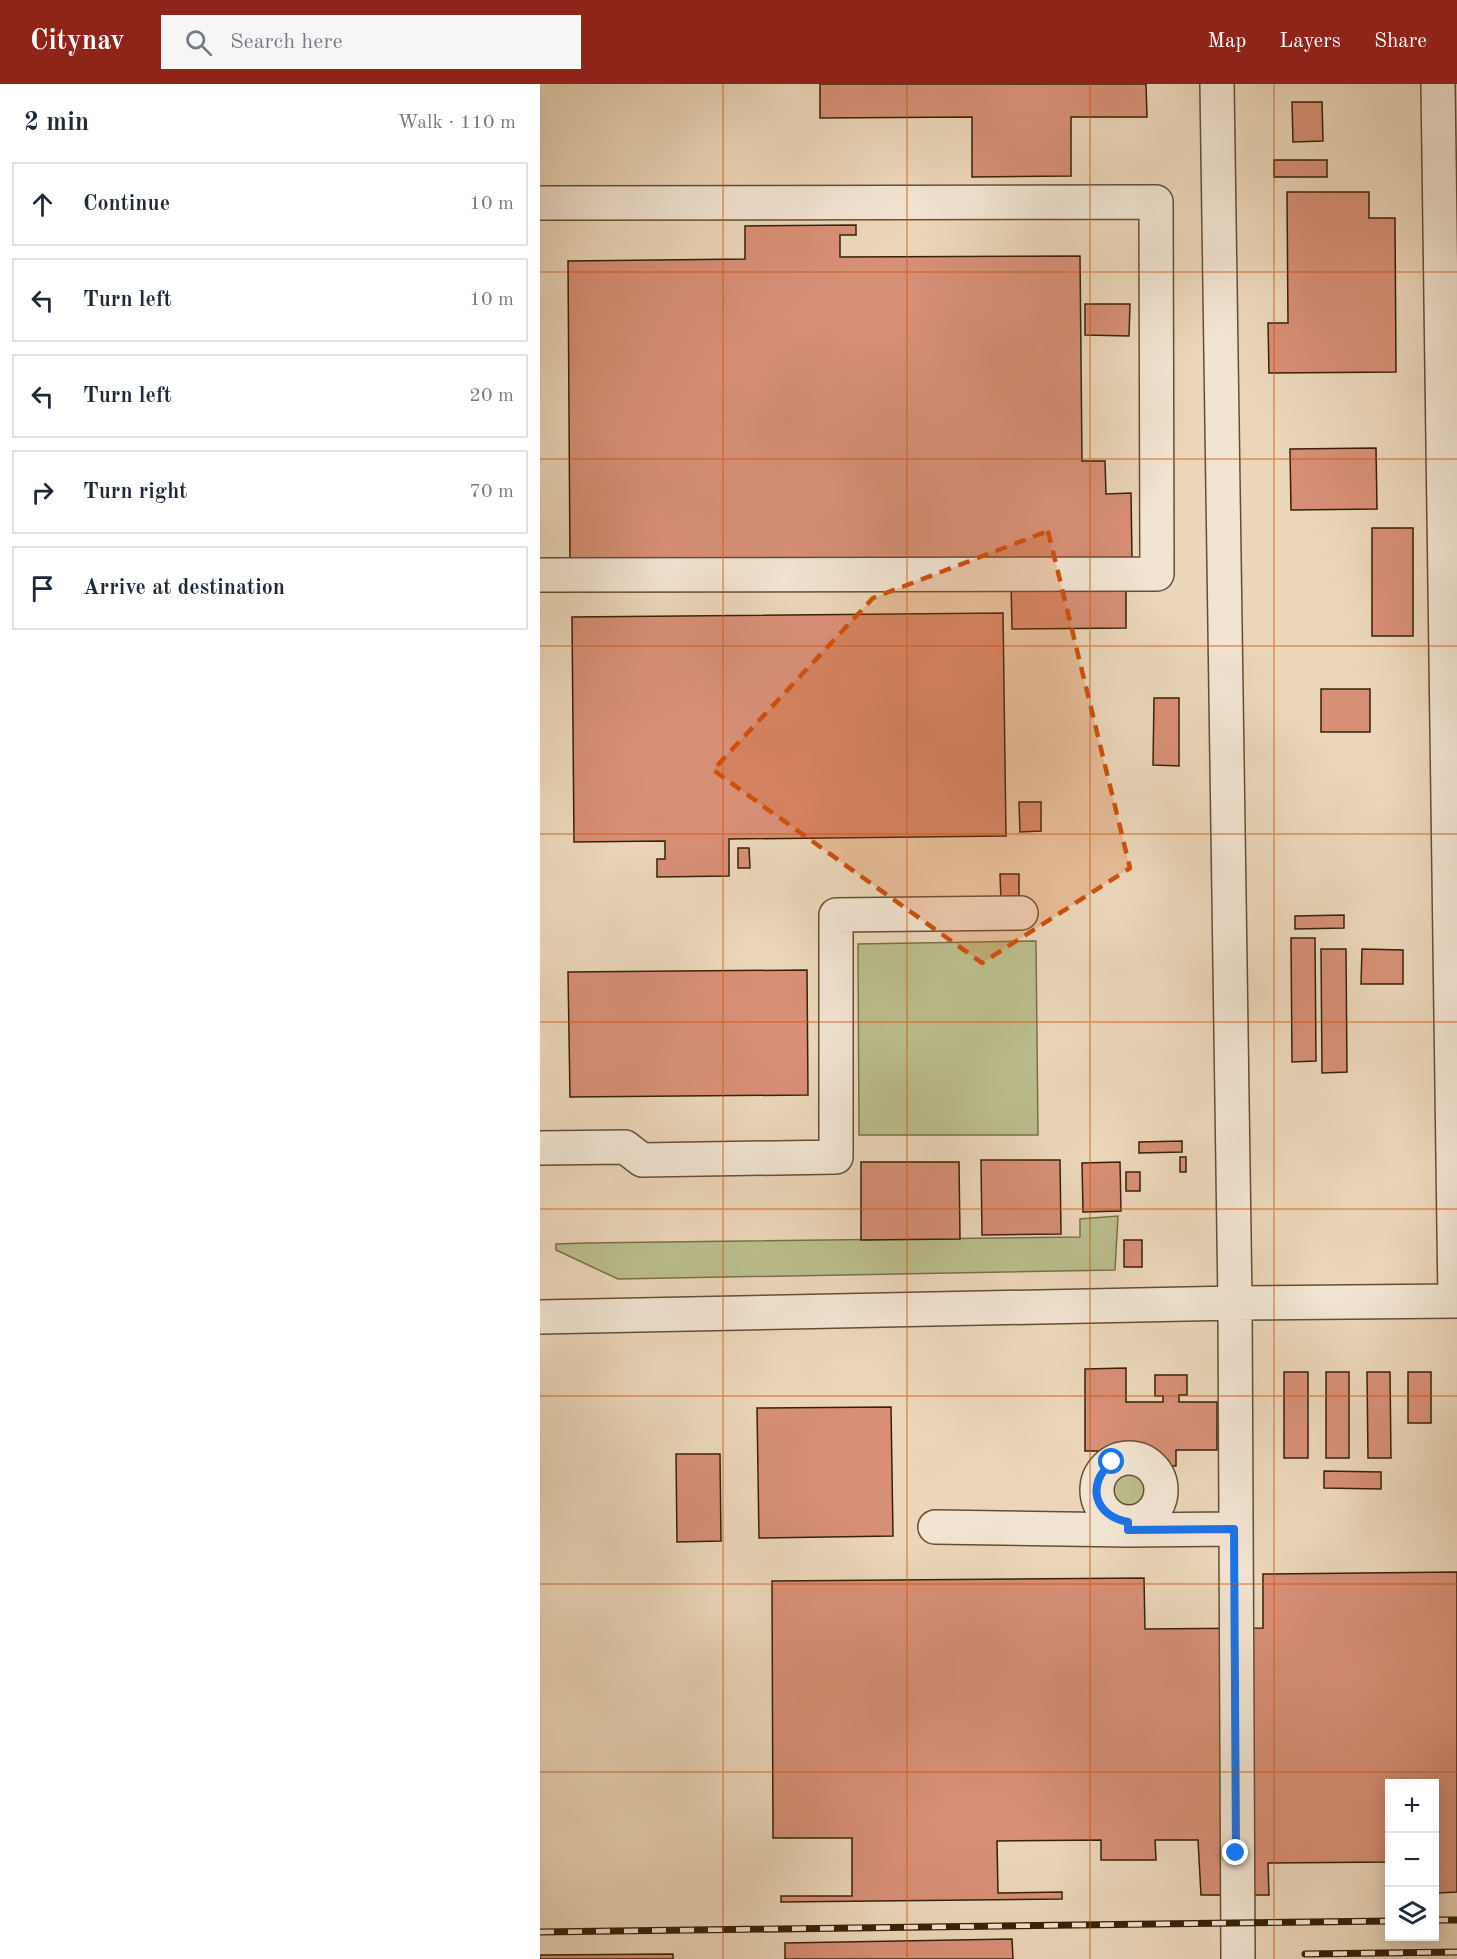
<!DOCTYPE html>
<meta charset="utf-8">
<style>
body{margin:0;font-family:"Old Standard TT",serif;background:#f6f6f7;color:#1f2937}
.controls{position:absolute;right:18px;bottom:18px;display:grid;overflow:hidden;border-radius:0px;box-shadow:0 3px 15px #0003}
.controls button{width:54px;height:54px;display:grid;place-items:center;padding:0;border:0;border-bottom:2px solid #e0e1e3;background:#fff;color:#1f2937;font:30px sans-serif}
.stop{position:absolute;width:18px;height:18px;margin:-14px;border:4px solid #1a73e8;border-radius:50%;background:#fff}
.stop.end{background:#1a73e8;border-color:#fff;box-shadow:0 2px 6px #0008}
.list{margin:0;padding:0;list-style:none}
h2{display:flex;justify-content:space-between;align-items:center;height:78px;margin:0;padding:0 24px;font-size:26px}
h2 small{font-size:20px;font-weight:400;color:#747a83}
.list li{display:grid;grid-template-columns:39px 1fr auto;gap:18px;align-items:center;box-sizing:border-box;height:84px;margin:0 12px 12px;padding:0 12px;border:2px solid #e0e1e3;border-radius:0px}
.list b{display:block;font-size:22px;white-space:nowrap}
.list em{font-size:20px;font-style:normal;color:#747a83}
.icon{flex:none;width:33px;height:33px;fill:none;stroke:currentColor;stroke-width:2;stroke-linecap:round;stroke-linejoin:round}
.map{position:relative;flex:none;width:917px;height:1875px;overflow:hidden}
header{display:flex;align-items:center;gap:36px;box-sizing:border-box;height:84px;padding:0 30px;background:#8f2418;color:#fff}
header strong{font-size:28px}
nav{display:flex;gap:33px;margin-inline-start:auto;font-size:21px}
.search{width:420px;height:54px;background:#f6f6f7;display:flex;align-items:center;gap:15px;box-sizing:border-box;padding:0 21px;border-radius:0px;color:#747a83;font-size:22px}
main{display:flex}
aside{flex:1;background:#fff}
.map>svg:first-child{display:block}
.green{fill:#bbbd8c;stroke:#79704a;stroke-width:1.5}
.building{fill:#d78f76;stroke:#372209;stroke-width:1.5}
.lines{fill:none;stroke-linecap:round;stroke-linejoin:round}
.minor-casing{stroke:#644f35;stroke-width:36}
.minor{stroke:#f2e4d2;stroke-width:33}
.rail-casing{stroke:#372209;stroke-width:7}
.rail{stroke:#f2e4d2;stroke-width:4.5;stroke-dasharray:14;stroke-linecap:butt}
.route{stroke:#1a73e8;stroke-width:8}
.marked{fill:#cd510c;fill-opacity:0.2;stroke:#cd510c;stroke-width:4.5;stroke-dasharray:12 8;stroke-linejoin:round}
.grid{fill:none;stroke:#cd510c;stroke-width:1.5;stroke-opacity:0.55}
</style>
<header>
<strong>Citynav</strong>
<div class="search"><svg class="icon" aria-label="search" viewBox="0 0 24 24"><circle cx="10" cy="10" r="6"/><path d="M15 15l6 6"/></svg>Search here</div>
<nav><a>Map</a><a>Layers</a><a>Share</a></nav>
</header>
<main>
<aside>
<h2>2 min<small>Walk · 110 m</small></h2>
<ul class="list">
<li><svg class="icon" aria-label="ahead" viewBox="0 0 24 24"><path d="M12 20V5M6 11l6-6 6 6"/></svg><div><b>Continue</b></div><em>10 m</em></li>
<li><svg class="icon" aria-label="left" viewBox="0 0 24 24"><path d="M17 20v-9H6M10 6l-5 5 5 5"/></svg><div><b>Turn left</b></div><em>10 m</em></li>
<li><svg class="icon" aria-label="left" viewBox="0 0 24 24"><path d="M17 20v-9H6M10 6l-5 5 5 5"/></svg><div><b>Turn left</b></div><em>20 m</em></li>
<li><svg class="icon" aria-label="right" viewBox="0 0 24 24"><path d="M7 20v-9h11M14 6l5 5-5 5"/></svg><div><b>Turn right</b></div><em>70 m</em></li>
<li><svg class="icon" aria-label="arrive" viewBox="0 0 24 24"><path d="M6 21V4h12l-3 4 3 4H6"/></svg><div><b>Arrive at destination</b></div></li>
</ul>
</aside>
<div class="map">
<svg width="917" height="1875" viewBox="0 0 917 1875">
<rect width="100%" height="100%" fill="#ebd6b9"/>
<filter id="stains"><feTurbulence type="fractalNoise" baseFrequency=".00333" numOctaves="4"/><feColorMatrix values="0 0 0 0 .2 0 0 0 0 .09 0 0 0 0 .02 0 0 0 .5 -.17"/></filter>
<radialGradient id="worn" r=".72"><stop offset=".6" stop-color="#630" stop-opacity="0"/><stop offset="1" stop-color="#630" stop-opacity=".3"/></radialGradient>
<path class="green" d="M496 857 498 1051H319L318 860Z
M578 1132 575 1186 78 1195 16 1166V1160L46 1159 540 1153V1135Z
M571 1405a18 18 0 1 1 36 0a18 18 0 1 1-36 0Z"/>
<path class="building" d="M280 0H606L607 33H531V92L432 93V33L280 34Z
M752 18H782L783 57 753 58Z
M734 76H787V93H734Z
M747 108H829V134H855L856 288 729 289 728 239H748Z
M316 141V151H300V173L540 172 542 377H565L566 410 591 409 592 474 30 479 28 177 205 175V142Z
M545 220H590L589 252 545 251Z
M836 364 837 425 751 426 750 365Z
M832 444H873V552H832Z
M586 494V544L472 545 471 496Z
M463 529 466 752 189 755V792L117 793V775H125V757L34 758 32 533Z
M781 605H830V648H781Z
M614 614H639V682L613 681Z
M479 718H501V747L480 748Z
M198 764H209L210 784H198Z
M460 790H479V817H461Z
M804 831V844L755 845V832Z
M751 854H775L776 977 752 978Z
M781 865H806L807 988 782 989Z
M822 865 863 866V900H821Z
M267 886 268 1011 30 1013 28 888Z
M642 1057V1068L599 1069V1058Z
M640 1073H646V1088H640Z
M441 1076H520L521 1150 442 1151Z
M321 1078H419L420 1155 321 1156Z
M580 1078 581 1127 543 1128 542 1079Z
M586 1088H600V1107H586Z
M584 1156H602V1183H584Z
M586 1284V1318H623V1312H615V1291H647V1311H639V1318H677V1366H636V1382H614V1367H545V1285Z
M744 1288H768V1374H744Z
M786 1288H809V1374H786Z
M827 1288H850L851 1374H828Z
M868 1288H891V1339H868Z
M351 1323 353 1452 219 1454 217 1324Z
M136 1370H180L181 1457 137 1458Z
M784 1387 841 1388V1405L784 1404Z
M917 1488V1808L898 1809 897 1777H894V1700H850V1778L728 1779 729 1811H661L658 1756H615L616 1776H561V1756L457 1757 458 1809 522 1808V1815L241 1818V1812H312V1754H233L232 1497 604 1494 605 1545 723 1544V1490Z
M472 1855 473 1875H245V1859Z
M133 1870V1875H0V1871Z"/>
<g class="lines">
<g class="minor-casing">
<path id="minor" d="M677 0 695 1219 698 1875
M898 0 915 1217
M0 119 616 118 617 490 0 491
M0 1064 85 1063 102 1076 296 1073V831L481 829
M0 1233 695 1219 917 1217
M557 1406a32 32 0 1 1 64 0a32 32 0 1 1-64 0Z
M395 1443 588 1446 694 1445"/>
</g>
<use href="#minor" class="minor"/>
<g class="rail-casing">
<path id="rail" d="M894 1836H917
M0 1848 850 1837
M765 1870 917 1868"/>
</g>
<use href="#rail" class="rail"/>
</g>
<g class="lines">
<path class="route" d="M572 1378C545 1401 555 1432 588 1438V1446L694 1445 696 1769"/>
</g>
<path class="marked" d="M508 447 590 784 442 879 173 686 333 514Z"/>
<path class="grid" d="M183 0V1875M367 0V1875M550 0V1875M734 0V1875M0 188H917M0 375H917M0 562H917M0 750H917M0 938H917M0 1125H917M0 1312H917M0 1500H917M0 1688H917"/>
<rect width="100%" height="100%" filter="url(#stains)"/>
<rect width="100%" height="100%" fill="url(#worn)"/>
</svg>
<div class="controls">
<button>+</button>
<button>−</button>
<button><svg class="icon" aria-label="layers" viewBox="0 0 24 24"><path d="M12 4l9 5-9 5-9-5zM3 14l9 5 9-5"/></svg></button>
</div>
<div class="stop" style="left:572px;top:1378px"></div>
<div class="stop end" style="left:696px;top:1769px"></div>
</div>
</main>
